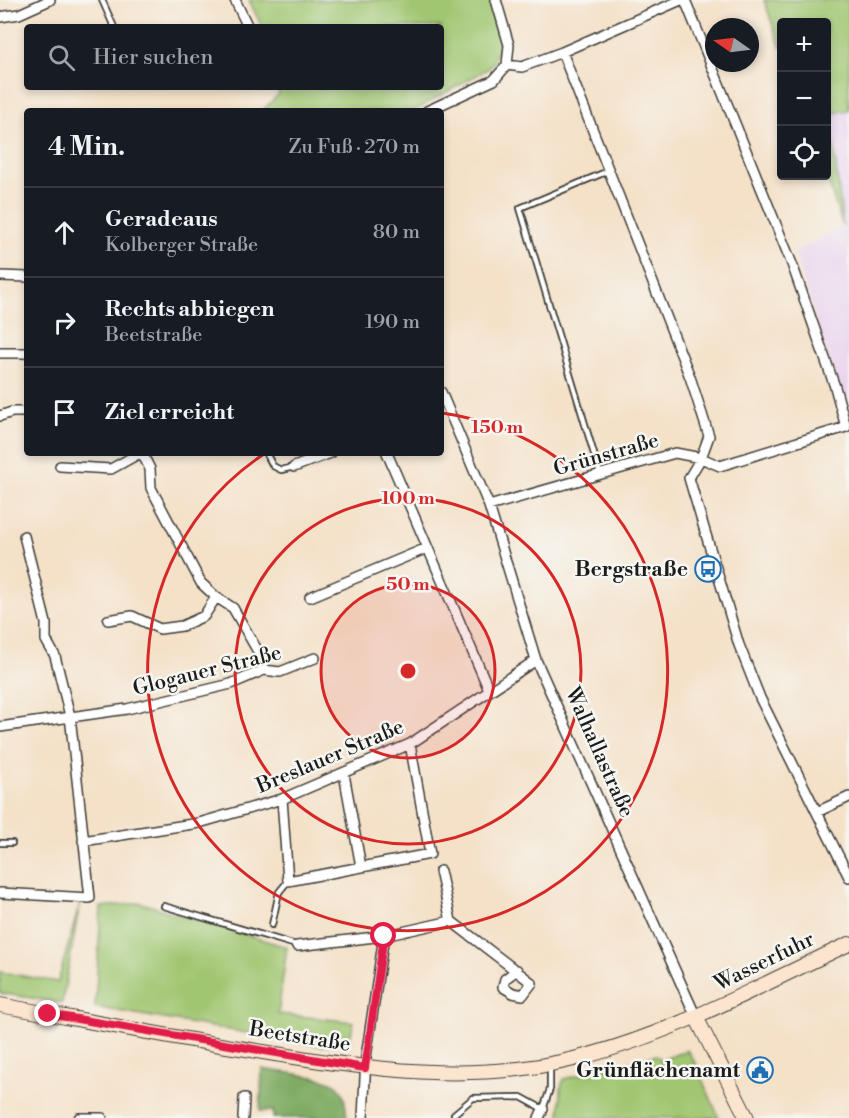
<!DOCTYPE html>
<html lang="de">
<meta charset="utf-8">
<style>
body{margin:0;font-family:"Libre Bodoni",serif;background:#20242c;color:#f1f3f6}
.controls{position:absolute;right:18px;top:18px;display:grid;overflow:hidden;border-radius:6px;box-shadow:0 3px 9px #0003}
.controls button{width:54px;height:54px;display:grid;place-items:center;padding:0;border:0;border-bottom:2px solid #363941;background:#171b24;color:#f1f3f6;font:30px sans-serif}
.compass{position:absolute;left:705px;top:18px;width:54px;height:54px;border-radius:50%;background:#171b24;box-shadow:0 3px 9px #0003;rotate:284deg}
.stop{position:absolute;width:18px;height:18px;margin:-14px;border:4px solid #e11d48;border-radius:50%;background:#fff}
.stop.end{background:#e11d48;border-color:#fff;box-shadow:0 2px 6px #0008}
.list{margin:0;padding:0;list-style:none}
h2{display:flex;justify-content:space-between;align-items:center;height:78px;margin:0;padding:0 24px;font-size:26px}
h2 small{font-size:20px;font-weight:400;color:#9ea1a6}
.list li{display:grid;grid-template-columns:39px 1fr auto;gap:18px;align-items:center;box-sizing:border-box;height:90px;padding:0 24px;border-top:2px solid #363941}
.list b{display:block;font-size:22px;white-space:nowrap}
.list p{margin:0;font-size:20px;white-space:nowrap;color:#9ea1a6}
.list em{font-size:20px;font-style:normal;color:#9ea1a6}
.icon{flex:none;width:33px;height:33px;fill:none;stroke:currentColor;stroke-width:2;stroke-linecap:round;stroke-linejoin:round}
.map{position:relative;flex:none;width:849px;height:1118px;overflow:hidden}
.search{position:absolute;background:#171b24;box-shadow:0 3px 9px #0003;left:24px;top:24px;width:420px;height:66px;display:flex;align-items:center;gap:15px;box-sizing:border-box;padding:0 21px;border-radius:6px;color:#9ea1a6;font-size:22px}
.panel{position:absolute;background:#171b24;box-shadow:0 3px 9px #0003;left:24px;top:108px;width:420px;height:348px;border-radius:6px}
.map>svg:first-child{display:block}
.built{fill:#e9d2ed}
.green{fill:#a0c671;stroke:#5e7146;stroke-width:1.5}
.forest{fill:#80ab63;stroke:#4e6440;stroke-width:1.5}
.lines{fill:none;stroke-linecap:round;stroke-linejoin:round}
.lane-casing{stroke:#3c3a36;stroke-width:8}
.street-casing{stroke:#3c3a36;stroke-width:12}
.secondary-casing{stroke:#3c3a36;stroke-width:16}
.lane{stroke:#fff;stroke-width:4.5}
.street{stroke:#fff;stroke-width:9}
.secondary{stroke:#fce5cf;stroke-width:14}
.route{stroke:#e11d48;stroke-width:8}
.ring{fill:none;stroke:#d62828;stroke-width:3}
.labels{text-anchor:middle;stroke-width:5;stroke-linejoin:round;paint-order:stroke}
.street-label{font-size:21px;fill:#1c1c1c;stroke:#f6f6f2}
.poi-label{font-size:21px;font-weight:bold;fill:#1c1c1c;stroke:#f6f6f2;text-anchor:end}
.centre{fill:#d62828;stroke:#f6f6f2;stroke-width:3}
.ring-label{font-size:18px;text-anchor:middle;font-weight:bold;fill:#d62828;stroke:#f6f6f2;stroke-width:5;stroke-linejoin:round;paint-order:stroke}
</style>
<div class="map">
<svg width="849" height="1118" viewBox="0 0 849 1118">
<rect width="100%" height="100%" fill="#f6f6f2"/>
<filter id="ink" filterUnits="userSpaceOnUse"><feTurbulence type="fractalNoise" baseFrequency=".0167" numOctaves="2"/><feDisplacementMap in="SourceGraphic" scale="12" xChannelSelector="R" yChannelSelector="G"/><feConvolveMatrix kernelMatrix="1 2 1 2 8 2 1 2 1" color-interpolation-filters="sRGB"/></filter>
<filter id="wash" filterUnits="userSpaceOnUse"><feTurbulence type="fractalNoise" baseFrequency=".008" numOctaves="4" result="noise"/><feDisplacementMap in="SourceGraphic" scale="24" xChannelSelector="R" yChannelSelector="G"/><feGaussianBlur stdDeviation="1.35" result="paint"/><feColorMatrix in="noise" values="0 0 0 0 0 0 0 0 0 0 0 0 0 0 0 0 0 1.4 0 .05"/><feComposite in="paint" operator="in"/></filter>
<g filter="url(#wash)">
<rect width="100%" height="100%" fill="#f4e1c8"/>
<path class="built" d="M849 110V420L794 253 843 226 830 113Z"/>
<path class="green" d="M249 0H491L502 38 491 67 414 111H262L279 94 278 87H441V27H262Z
M764 0H849V110L830 114 843 226 826 176V22H782L781 49Z
M80 903 62 1003 0 993V972L58 982Z
M141 903 287 947 278 1014 354 1022 349 1042 322 1046 95 1007 101 907Z
M687 1050 697 1066 719 1118H560L561 1087 564 1079 656 1055 662 1060Z"/>
<path class="forest" d="M262 1069C277 1072 331 1076 339 1087 345 1095 346 1108 347 1118H273V1111H260Z"/>
</g>
<g filter="url(#ink)">
<g class="lines">
<g class="lane-casing">
<path id="lane" d="M102 0 114 27
M266 453 273 466 281 470 294 467
M600 474 520 208 608 171
M0 843H12
M164 906 296 945
M272 925 279 892 288 881
M454 1114 473 1098 521 1097 543 1109 550 1089V1067"/>
</g>
<g class="street-casing">
<path id="street" d="M235 0 248 27
M0 17 19 14 50 0
M562 52 690 377 709 436 701 458 689 478 739 645 760 698 849 877
M507 65 522 67 562 52 681 0
M427 111 494 80 507 65 509 45 496 0
M0 276 27 277
M0 353H27
M441 392 489 506 536 660 696 1017
M0 416 12 412H27
M142 453 150 469 151 488 201 583 216 597 233 608 260 655 264 670
M387 453 489 690
M60 466 111 469 140 453
M294 467 331 453
M489 506 675 453 701 458 720 466 846 427 835 387 792 264 685 0
M310 597 427 548
M108 620 132 616 160 629 182 626 204 616 216 597
M0 727 127 709 231 684 264 670 280 672 315 658
M344 774 361 867
M282 799 288 881 430 854 410 744
M817 812 849 797
M83 841 199 823 282 799 410 744 536 660
M440 871 451 921
M0 893 90 898 70 716 55 656 46 640V623L24 536
M297 946 384 936 451 921 532 983 523 995 513 993 503 987 505 979 517 970
M79 1118H102
M243 1118 244 1098
M363 1118 366 1057 384 936
M539 1118 543 1109"/>
</g>
<g class="secondary-casing">
<path id="secondary" d="M0 1005C88 1021 175 1038 263 1052 368 1069 473 1085 578 1058 673 1034 760 985 849 944
M696 1017 747 1118"/>
</g>
<use href="#lane" class="lane"/>
<use href="#street" class="street"/>
<use href="#secondary" class="secondary"/>
</g>
</g>
<g class="lines" filter="url(#ink)">
<path class="route" d="M48 1014 365 1068 384 936"/>
</g>
<circle cx="408" cy="671" r="87" fill="#d62828" fill-opacity=".12"/>
<g class="ring">
<circle cx="408" cy="671" r="87"/>
<circle cx="408" cy="671" r="173"/>
<path d="M442 413A260 260 0 1 1 264 454"/>
</g>
<defs>
<g id="bus-ring" transform="scale(1.35)"><circle r="9.5" fill="#f6f6f2" stroke="#1f6fb2" stroke-width="1.5"/><path d="M-5-6H5V4H4V6H2V4H-2V6H-4V4H-5ZM-3.5-4V0h7V-4ZM-3.5 1.2v1.5H-2V1.2ZM2 1.2v1.5H3.5V1.2Z" fill="#1f6fb2"/></g>
<g id="civic-ring" transform="scale(1.35)"><circle r="9.5" fill="#f6f6f2" stroke="#1f6fb2" stroke-width="1.5"/><path d="M-.6-6.5H3V-4.5H.6V-3L4-1V1h2V6H-6V1h2V-1L-.6-3ZM-1.2 2.5V6h2.4V2.5Z" fill="#1f6fb2"/></g>
</defs>
<g fill-rule="evenodd">
<use href="#bus-ring" x="708" y="569"/>
<use href="#civic-ring" x="760" y="1070"/>
</g>
<g class="labels">
<g class="street-label">
<text transform="translate(606 454) rotate(-16)" y="7">Grünstraße</text>
<text transform="translate(207 670) rotate(-14)" y="7">Glogauer Straße</text>
<text transform="translate(600 752) rotate(66)" y="7">Walhallastraße</text>
<text transform="translate(330 756) rotate(-23)" y="7">Breslauer Straße</text>
<text transform="translate(764 961) rotate(-26)" y="7">Wasserfuhr</text>
<text transform="translate(300 1036) rotate(9)" y="7">Beetstraße</text>
</g>
<g class="poi-label">
<text x="688" y="576">Bergstraße</text>
<text x="740" y="1077">Grünflächenamt</text>
</g>
</g>
<circle cx="408" cy="671" r="9" class="centre"/>
<g class="ring-label">
<text x="497" y="433">150 m</text>
<text x="408" y="504">100 m</text>
<text x="408" y="590">50 m</text>
</g>
</svg>
<div class="controls">
<button>+</button>
<button>−</button>
<button><svg class="icon" aria-label="locate" viewBox="0 0 24 24"><circle cx="12" cy="12" r="6"/><path d="M12 2v4M12 18v4M2 12h4M18 12h4"/></svg></button>
</div>
<svg class="compass" viewBox="-18 -18 36 36"><path d="M0-13l5 13h-10z" fill="#e53935"/><path d="M0 13l5-13h-10z" fill="#9ea1a6"/></svg>
<div class="stop" style="left:384px;top:936px"></div>
<div class="stop end" style="left:48px;top:1014px"></div>
<div class="search"><svg class="icon" aria-label="search" viewBox="0 0 24 24"><circle cx="10" cy="10" r="6"/><path d="M15 15l6 6"/></svg>Hier suchen</div>
<section class="panel">
<h2>4 Min.<small>Zu Fuß · 270 m</small></h2>
<ul class="list">
<li><svg class="icon" aria-label="ahead" viewBox="0 0 24 24"><path d="M12 20V5M6 11l6-6 6 6"/></svg><div><b>Geradeaus</b><p>Kolberger Straße</p></div><em>80 m</em></li>
<li><svg class="icon" aria-label="right" viewBox="0 0 24 24"><path d="M7 20v-9h11M14 6l5 5-5 5"/></svg><div><b>Rechts abbiegen</b><p>Beetstraße</p></div><em>190 m</em></li>
<li><svg class="icon" aria-label="arrive" viewBox="0 0 24 24"><path d="M6 21V4h12l-3 4 3 4H6"/></svg><div><b>Ziel erreicht</b></div></li>
</ul>
</section>
</div>
